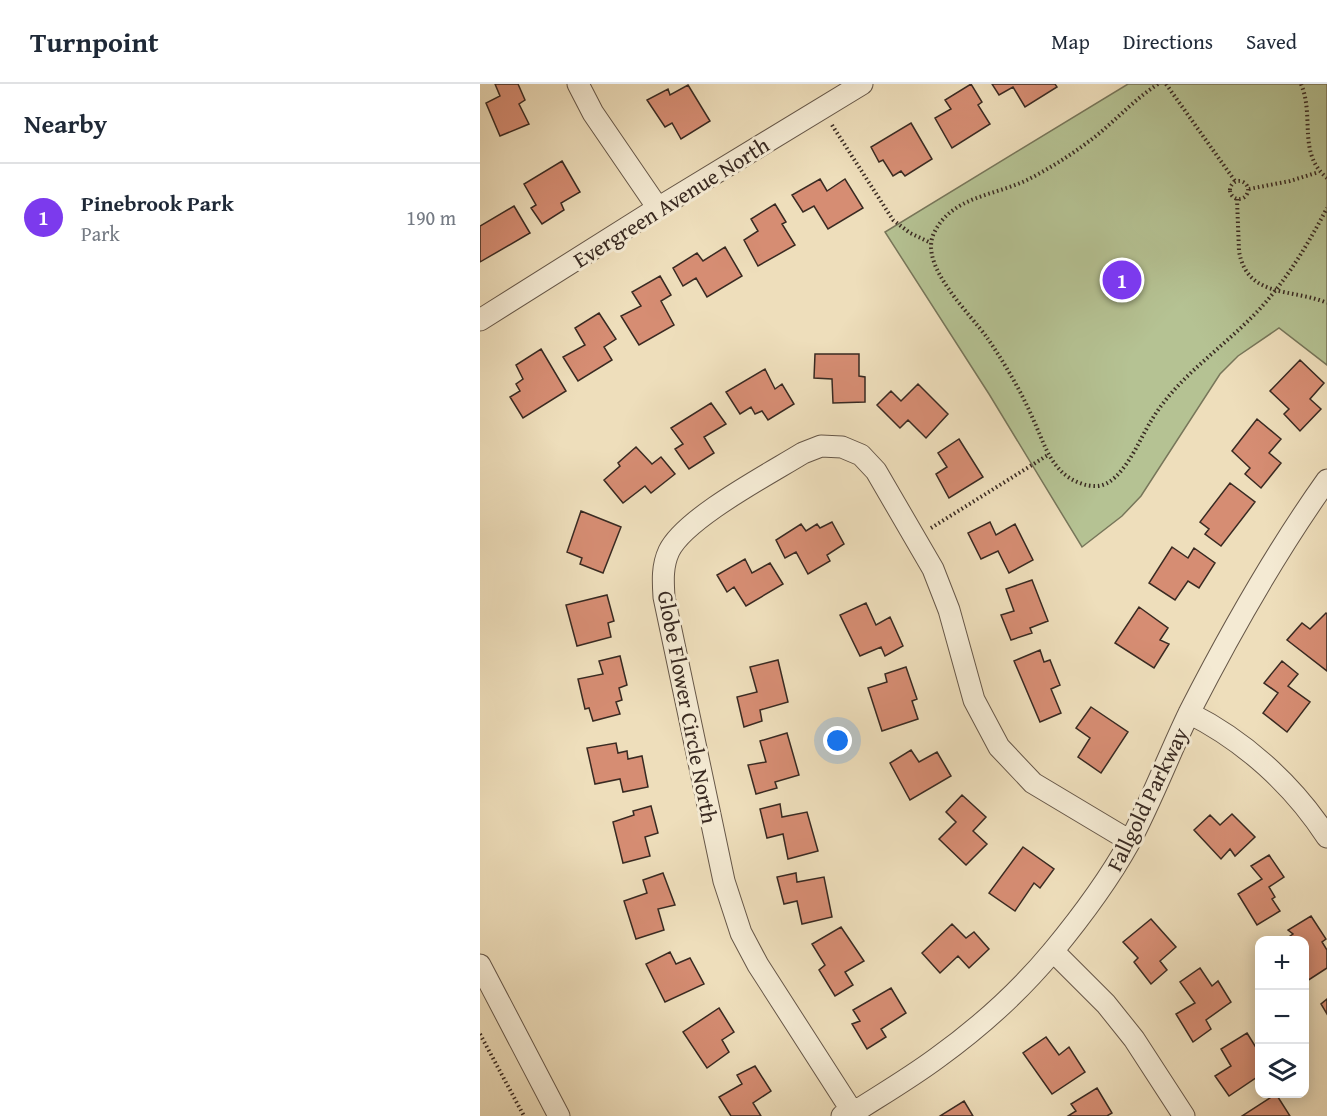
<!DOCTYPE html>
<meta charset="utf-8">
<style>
body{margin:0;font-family:"Gentium Book Plus",serif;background:#f2f2f3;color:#1f2937}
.controls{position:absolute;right:18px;bottom:18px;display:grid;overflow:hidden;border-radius:12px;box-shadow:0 3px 15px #0003}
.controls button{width:54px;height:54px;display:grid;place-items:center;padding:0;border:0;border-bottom:2px solid #e0e1e3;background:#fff;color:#1f2937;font:30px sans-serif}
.you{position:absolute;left:358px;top:657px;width:21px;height:21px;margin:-15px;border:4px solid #fff;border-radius:50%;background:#1a73e8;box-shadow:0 0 0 9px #1a73e833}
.badge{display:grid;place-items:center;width:39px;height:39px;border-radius:50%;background:#7c3aed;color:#fff;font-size:20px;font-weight:700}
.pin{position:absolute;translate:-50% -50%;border:3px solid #fff;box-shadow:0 2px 6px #0006}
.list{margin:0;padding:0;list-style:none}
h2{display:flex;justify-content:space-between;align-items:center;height:78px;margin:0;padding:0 24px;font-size:26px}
h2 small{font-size:20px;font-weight:400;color:#747a83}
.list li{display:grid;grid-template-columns:39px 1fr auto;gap:18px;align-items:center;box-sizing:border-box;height:108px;padding:0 24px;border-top:2px solid #e0e1e3}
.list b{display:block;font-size:22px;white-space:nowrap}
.list p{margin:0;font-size:20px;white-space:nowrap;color:#747a83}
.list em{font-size:20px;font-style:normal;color:#747a83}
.icon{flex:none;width:33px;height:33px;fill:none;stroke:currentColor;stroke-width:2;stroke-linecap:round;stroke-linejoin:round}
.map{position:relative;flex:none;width:847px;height:1032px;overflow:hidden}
header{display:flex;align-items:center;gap:36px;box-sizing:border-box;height:84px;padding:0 30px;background:#fff;border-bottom:2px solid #e0e1e3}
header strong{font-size:28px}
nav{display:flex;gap:33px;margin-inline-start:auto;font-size:21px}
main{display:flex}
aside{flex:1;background:#fff}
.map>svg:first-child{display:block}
.green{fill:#b5c293;stroke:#77765a;stroke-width:1.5}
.building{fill:#d68d73;stroke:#392a22;stroke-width:1.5}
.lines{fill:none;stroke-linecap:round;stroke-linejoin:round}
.minor-casing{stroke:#665748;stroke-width:23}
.path{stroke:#392a22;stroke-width:4;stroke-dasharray:1.5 3;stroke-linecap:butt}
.minor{stroke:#f4ead3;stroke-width:21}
.labels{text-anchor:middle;stroke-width:6;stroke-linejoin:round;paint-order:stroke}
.street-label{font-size:22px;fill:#392a22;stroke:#f4ead3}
</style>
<header>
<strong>Turnpoint</strong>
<nav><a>Map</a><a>Directions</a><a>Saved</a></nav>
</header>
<main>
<aside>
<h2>Nearby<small></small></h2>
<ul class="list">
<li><span class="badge">1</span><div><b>Pinebrook Park</b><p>Park</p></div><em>190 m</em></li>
</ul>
</aside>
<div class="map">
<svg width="847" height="1032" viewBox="0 0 847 1032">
<rect width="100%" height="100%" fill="#eedebb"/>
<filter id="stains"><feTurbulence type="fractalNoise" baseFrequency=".00333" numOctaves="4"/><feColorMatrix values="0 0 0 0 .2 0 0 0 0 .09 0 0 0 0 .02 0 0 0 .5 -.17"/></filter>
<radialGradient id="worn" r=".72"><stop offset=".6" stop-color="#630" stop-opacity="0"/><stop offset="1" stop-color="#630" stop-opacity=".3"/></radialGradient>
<path class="green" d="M648 0H847V281L799 244 758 272 740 290 661 412 642 432 602 463 509 310 405 148Z"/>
<path class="building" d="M15 0H38L45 16 39 20 49 40 20 52 6 19 20 12Z
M491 0 502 18 498 21 510 40 472 64 455 34 471 25 465 16Z
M512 0H575L577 3 545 23 533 3 519 11Z
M208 1 230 37 201 55 192 39 185 43 167 16 188 5 190 11Z
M431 39 452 75 425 92 421 87 413 92 403 76 399 78 391 63Z
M82 77 100 108 81 119 84 126 62 140 51 124 56 121 44 100Z
M340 95 347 107 365 95 383 124 348 145 334 122 323 128 312 111Z
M295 120 306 138 302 140 315 161 278 182 264 156 278 147 271 135Z
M34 122 50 149 0 178V142Z
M245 163 262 192 227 213 216 194 203 202 193 184 217 169 223 177Z
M180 192 191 211 181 217 194 241 159 261 141 232 161 222 152 208Z
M119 229 136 255 124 263 132 276 98 297 83 273 105 261 95 244Z
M61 265 86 307 43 334 30 313 40 307 36 300 43 295 36 281Z
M335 270H379V292L385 293V318L353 319 352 295 334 294Z
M820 276 844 299 830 315 841 325 820 347 804 330 809 325 790 307Z
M285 285 295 305 302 300 314 320 288 336 282 327 275 330 271 323 260 330 246 308Z
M438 300 468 330 446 354 428 336 420 344 397 321 411 307 421 317Z
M231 319 246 340 224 353 234 369 209 385 195 365 203 360 191 344Z
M777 335 801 355 789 369 801 379 781 404 765 390 770 384 752 367Z
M479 355 503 393 469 414 456 390 467 383 458 369Z
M156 363 172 380 181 373 195 390 171 409 165 402 143 419 124 396 140 382 138 379Z
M750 399 775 418 741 462 725 450 729 445 720 438Z
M101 427 141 443 123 489 100 480 102 474 87 468Z
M352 438 364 460 347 471 350 477 328 490 316 468 305 474 296 456 321 440 326 447 337 440 340 444Z
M510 438 516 451 535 440 553 476 529 489 518 467 501 475 488 449Z
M692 463 708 474 714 464 735 479 719 504 708 497 695 516 669 499Z
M265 475 272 489 290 479 303 500 266 522 254 503 247 508 237 491Z
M552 496 568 537 550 544 552 549 531 556 521 531 534 527 526 505Z
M127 511 134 537 128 539 131 553 97 562 86 521Z
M386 519 396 541 410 533 423 562 405 572 401 563 380 572 360 531Z
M659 523 688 544 680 556 689 560 674 584 635 559Z
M846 529 847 530V587L807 556 822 539 830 545Z
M560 566 564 578 570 576 580 601 571 605 581 629 560 638 534 577Z
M140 572 147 601 139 604 142 616 136 618 140 630 113 637 109 624 105 625 98 595 123 590 119 577Z
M298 576 308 618 280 626 282 637 264 643 257 613 277 608 270 583Z
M802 577 818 590 808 602 830 618 807 648 783 629 798 609 784 599Z
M426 583 437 615 432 617 438 635 402 647 388 604 407 598 405 590Z
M611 623 648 648 621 689 598 673 610 654 596 644Z
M307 649 319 691 295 698 297 704 276 710 268 681 286 678 280 657Z
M136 659 138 669 147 667 148 675 162 672 168 703 143 708 140 695 115 700 107 664Z
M431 666 439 678 457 668 471 692 430 716 410 679Z
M482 711 506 733 493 747 507 760 486 781 459 755 476 738 466 728Z
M300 720 302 733 327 728 338 767 308 775 303 750 287 754 280 725Z
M171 722 178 749 165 753 170 772 143 779 133 738 154 731 153 727Z
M752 730 775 753 755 772 750 765 741 775 714 746 730 731 740 741Z
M543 763 574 785 560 804 554 799 535 827 509 809Z
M789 771 804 793 789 803 795 813 792 815 800 827 777 841 758 810 782 795 771 782Z
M183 789 195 821 178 825 184 846 156 855 144 817 167 809 163 796Z
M316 789 317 798 344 793 352 833 322 840 317 817 304 820 297 793Z
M831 832 846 855 842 858 847 866V884L827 897 824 894V856H804L813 850 808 846Z
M671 835 696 863 680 877 687 886 671 900 654 878 658 874 643 858Z
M472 840 486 854 494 848 509 865 489 884 478 872 460 889 442 869Z
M361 843 384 877 365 888 373 901 355 912 339 886 345 881 332 860Z
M190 868 196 880 210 874 224 900 185 918 166 880Z
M720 884 732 902 738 897 751 918 726 936 731 945 713 958 696 930 715 919 700 898Z
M411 904 426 929 401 945 406 953 387 965 372 940 380 937 373 926Z
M847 915V930L841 920Z
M239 924 254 948 242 956 249 968 227 984 203 948Z
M767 949 780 970V991L749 1012 735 992 751 982 741 965Z
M566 953 579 971 589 963 605 988 572 1010 543 969Z
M275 982 291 1007 273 1019 281 1032H251L239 1013 262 1000 257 991Z
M617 1004 632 1029 627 1032H588L596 1027 591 1020Z
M796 1010 810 1032H762Z
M484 1017 493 1032H460Z"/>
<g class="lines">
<g class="minor-casing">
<path id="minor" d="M98 0 113 29 178 124
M0 236 178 124 382 0
M709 629C765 657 813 701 847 753
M573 867 626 920 654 955 704 1032
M0 881 79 1032
M362 1032 373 1029C401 1011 430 994 457 974 500 943 539 908 573 867 601 833 628 797 649 759 672 716 689 670 710 627 751 547 795 469 847 396
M375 1032 278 881 261 849 244 797 184 513C183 497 182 482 189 467 205 434 289 390 323 369L341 362 362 363 381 371 396 387 453 485 469 526 494 616 519 663 553 699 650 757"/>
</g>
<path class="path" d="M678 0C655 15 637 35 616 52 594 69 571 84 547 96 514 112 472 112 454 149 438 182 491 230 508 255 525 280 541 307 553 335 562 354 567 374 583 389 592 397 606 403 618 402 643 399 659 356 671 337 696 295 737 268 771 234 803 202 826 164 847 124
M686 0 755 97
M821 0C835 33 817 69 847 94
M352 41 413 136 430 149 451 159
M750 106a9 9 0 1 1 18 0a9 9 0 1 1-18 0Z
M769 105 810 97 839 88
M757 115 759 167C767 215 813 204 847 219
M451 444 568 371
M0 950 44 1032"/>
<use href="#minor" class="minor"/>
</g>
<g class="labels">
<g class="street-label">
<text transform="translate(191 118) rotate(-32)" y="8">Evergreen Avenue North</text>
<text transform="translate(208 623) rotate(79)" y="8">Globe Flower Circle North</text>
<text transform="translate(667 715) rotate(-64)" y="8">Fallgold Parkway</text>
</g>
</g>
<rect width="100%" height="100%" filter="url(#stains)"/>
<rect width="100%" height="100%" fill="url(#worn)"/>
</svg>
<div class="controls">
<button>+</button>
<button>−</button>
<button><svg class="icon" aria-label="layers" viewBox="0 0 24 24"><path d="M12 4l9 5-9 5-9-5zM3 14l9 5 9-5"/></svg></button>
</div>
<div class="you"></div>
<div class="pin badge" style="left:642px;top:196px">1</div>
</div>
</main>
